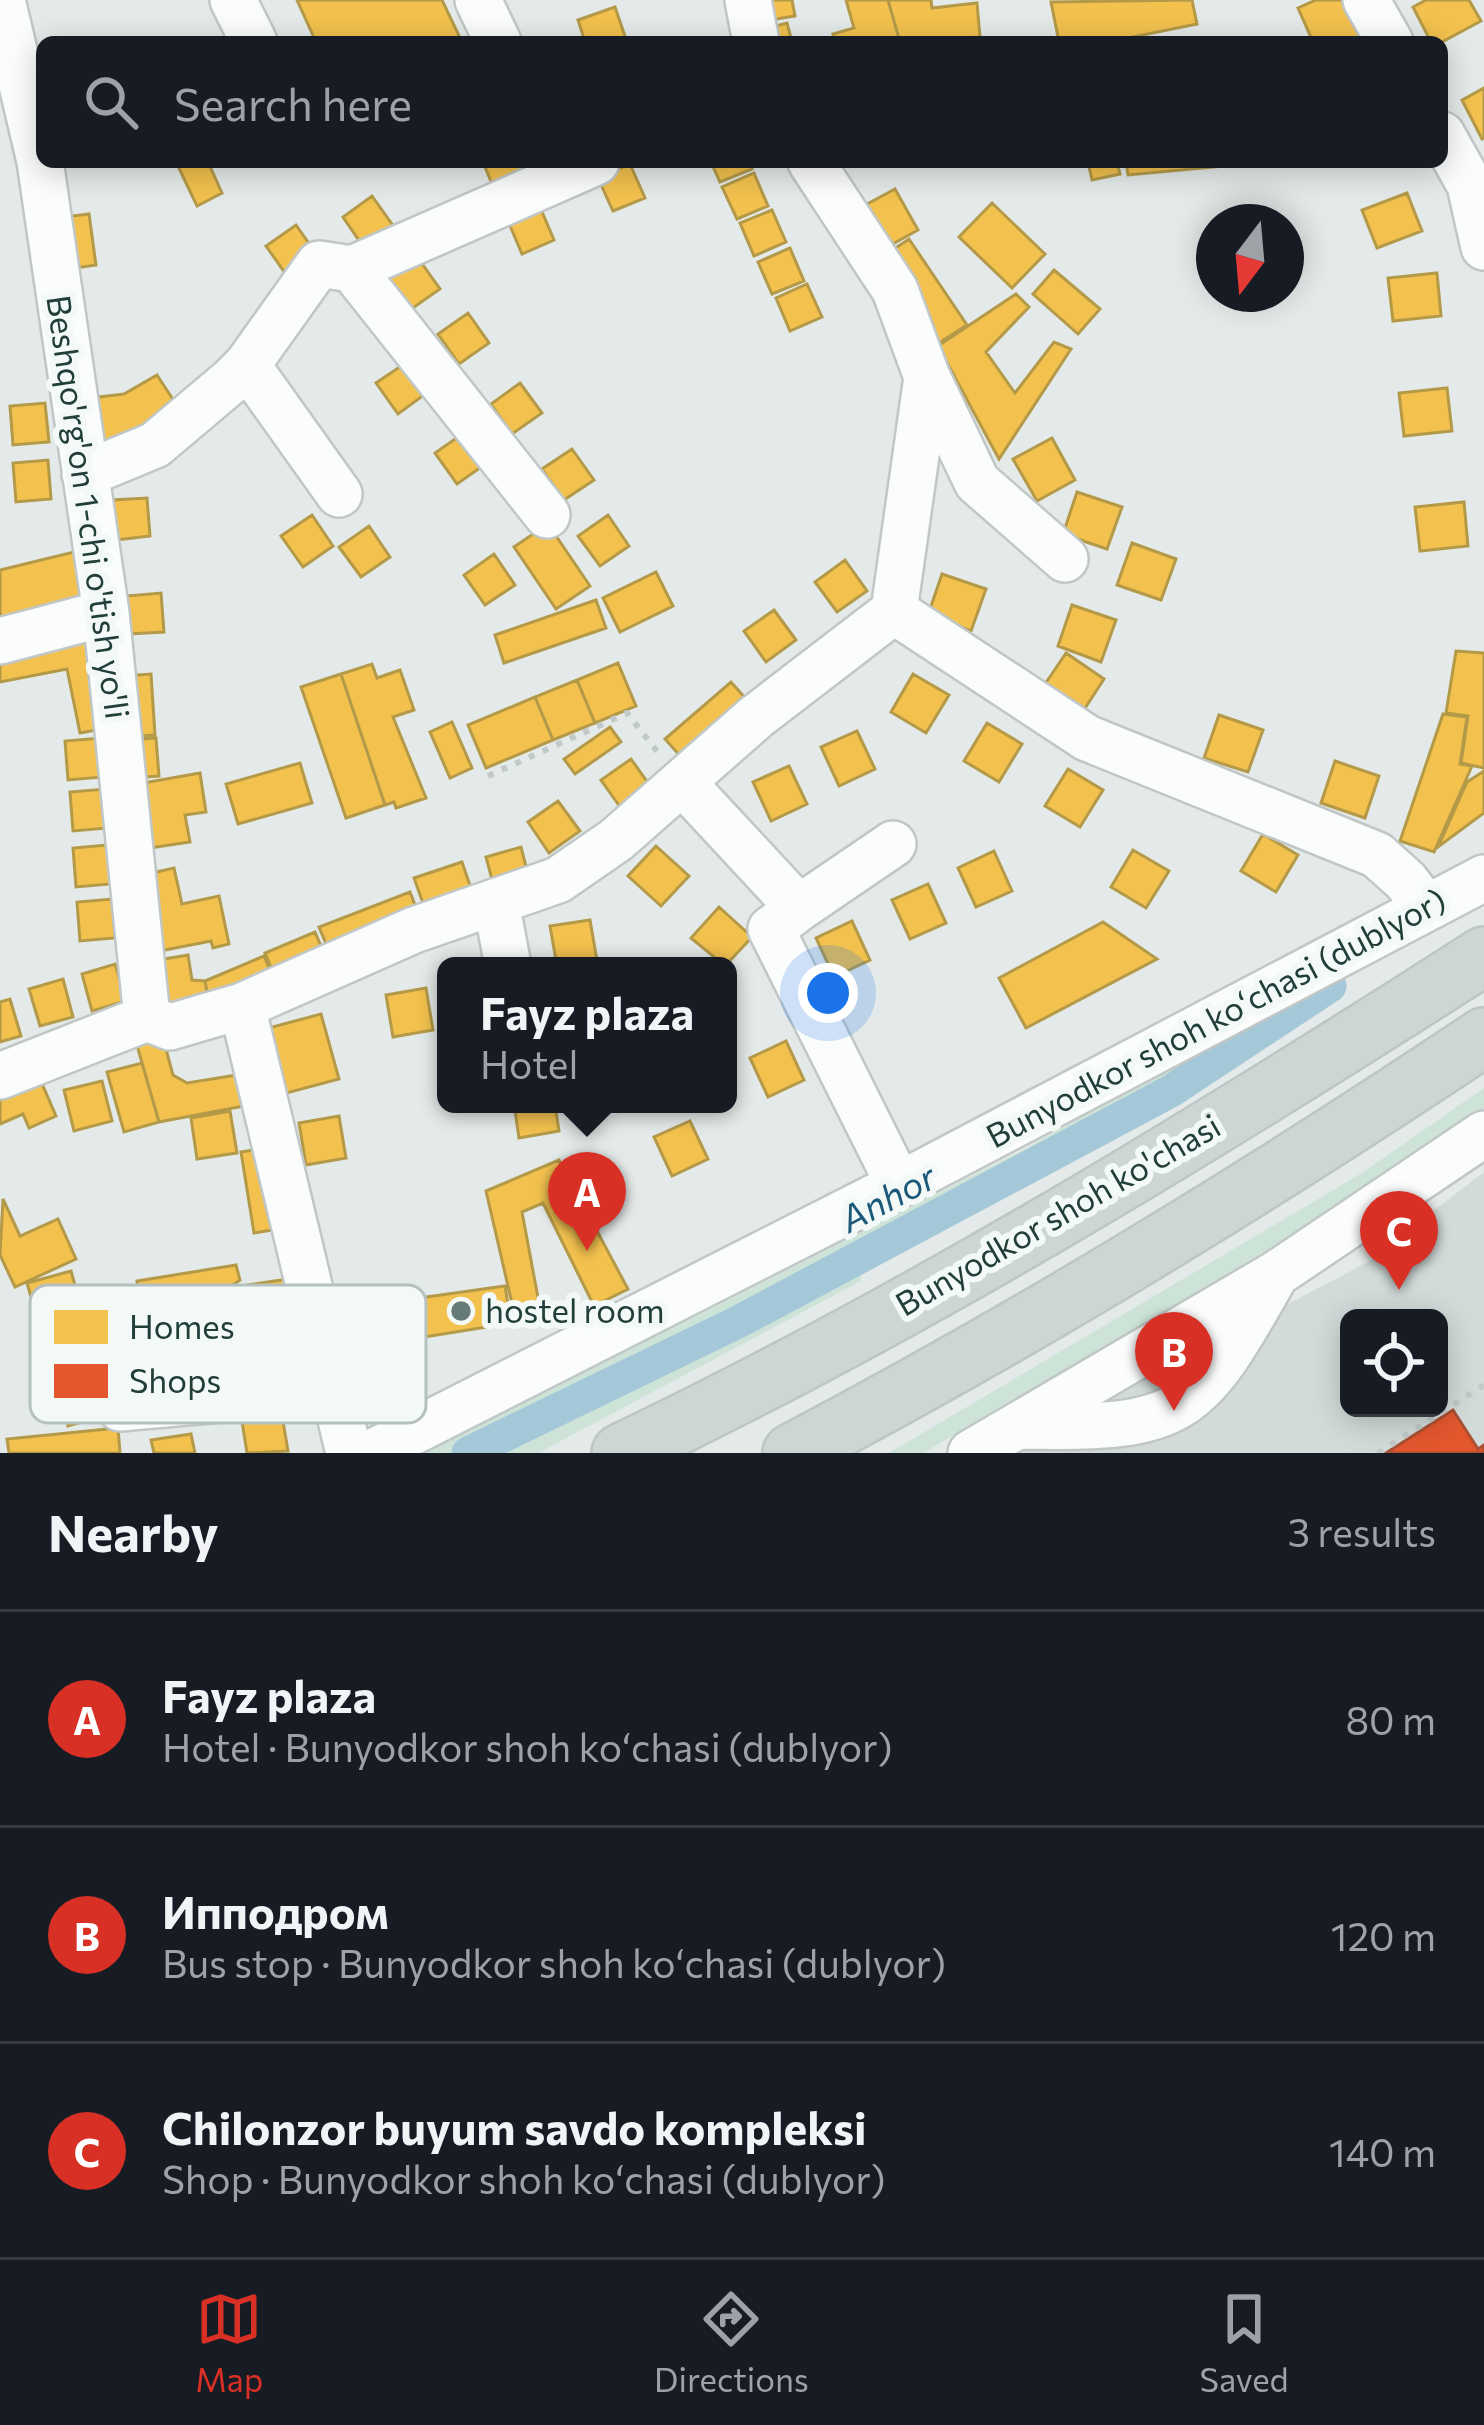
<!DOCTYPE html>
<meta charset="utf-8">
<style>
body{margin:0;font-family:Commissioner,sans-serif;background:#242831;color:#f1f3f6}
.controls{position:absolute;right:36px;bottom:36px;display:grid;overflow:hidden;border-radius:18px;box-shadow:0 6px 30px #0003}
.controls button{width:108px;height:108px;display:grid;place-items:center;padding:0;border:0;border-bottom:3px solid #363941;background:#171b24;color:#f1f3f6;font:60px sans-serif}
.compass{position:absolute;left:1196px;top:204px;width:108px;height:108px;border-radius:50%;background:#171b24;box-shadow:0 6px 30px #0003;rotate:196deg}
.you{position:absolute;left:828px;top:993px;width:42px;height:42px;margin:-30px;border:9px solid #fff;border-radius:50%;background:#1a73e8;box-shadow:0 0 0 18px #1a73e833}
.badge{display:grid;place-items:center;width:78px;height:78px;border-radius:50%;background:#d93025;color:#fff;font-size:39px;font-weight:700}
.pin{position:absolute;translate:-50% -99px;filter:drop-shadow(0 3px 6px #0008)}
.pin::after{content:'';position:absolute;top:63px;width:42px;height:36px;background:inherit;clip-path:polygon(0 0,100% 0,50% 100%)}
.popup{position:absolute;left:437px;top:957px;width:300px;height:156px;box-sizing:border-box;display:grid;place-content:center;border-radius:18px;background:#171b24;filter:drop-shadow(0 3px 9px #0005);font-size:39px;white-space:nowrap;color:#9ea1a6}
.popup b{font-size:45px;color:#f1f3f6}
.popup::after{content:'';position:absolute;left:50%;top:100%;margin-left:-24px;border:24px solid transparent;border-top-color:#171b24}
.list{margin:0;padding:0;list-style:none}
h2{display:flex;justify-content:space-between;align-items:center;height:156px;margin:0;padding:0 48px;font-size:51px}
h2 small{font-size:39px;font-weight:400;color:#9ea1a6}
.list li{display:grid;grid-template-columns:78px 1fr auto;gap:36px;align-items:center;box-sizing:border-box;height:216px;padding:0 48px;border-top:3px solid #363941}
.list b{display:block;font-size:45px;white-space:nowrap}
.list p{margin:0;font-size:39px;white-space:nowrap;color:#9ea1a6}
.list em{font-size:39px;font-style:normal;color:#9ea1a6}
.icon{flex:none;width:66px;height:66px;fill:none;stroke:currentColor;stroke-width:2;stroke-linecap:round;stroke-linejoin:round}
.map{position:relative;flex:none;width:1484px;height:1453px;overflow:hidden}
.search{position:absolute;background:#171b24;box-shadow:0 6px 30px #0003;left:36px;right:36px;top:36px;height:132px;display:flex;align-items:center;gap:30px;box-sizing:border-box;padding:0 42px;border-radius:18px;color:#9ea1a6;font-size:45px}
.sheet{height:804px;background:#171b24}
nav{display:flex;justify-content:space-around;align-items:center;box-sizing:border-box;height:168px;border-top:3px solid #363941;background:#171b24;font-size:33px;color:#9ea1a6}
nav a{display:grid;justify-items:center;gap:6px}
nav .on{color:#d93025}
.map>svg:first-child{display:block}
.built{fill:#d2dbd9;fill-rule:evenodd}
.green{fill:#cde3d8}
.homes{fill:#f2c14e;stroke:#b49a48;stroke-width:3}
.shops{fill:#e4572e;stroke:#aa5032;stroke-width:3}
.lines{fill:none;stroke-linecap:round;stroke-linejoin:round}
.canal{stroke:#a5c8d9;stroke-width:33}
.minor-casing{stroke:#c1c7c6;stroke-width:50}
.major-casing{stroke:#bdc6c5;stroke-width:62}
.path{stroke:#c1cac9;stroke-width:6;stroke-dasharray:6 9;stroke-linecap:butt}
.minor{stroke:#fbfcfc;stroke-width:45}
.major{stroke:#ced6d5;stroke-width:57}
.poi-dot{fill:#667a78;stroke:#f3f9f7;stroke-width:4.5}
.labels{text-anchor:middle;stroke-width:12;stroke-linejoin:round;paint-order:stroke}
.street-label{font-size:33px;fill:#223e3b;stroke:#f3f9f7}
.poi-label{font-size:33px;fill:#223e3b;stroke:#f3f9f7;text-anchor:start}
.water-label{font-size:36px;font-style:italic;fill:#1b587a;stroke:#f3f9f7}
.key{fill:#f3f9f7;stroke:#b4c1bf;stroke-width:3}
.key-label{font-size:33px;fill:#223e3b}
</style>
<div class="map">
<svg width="1484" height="1453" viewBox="0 0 1484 1453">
<rect width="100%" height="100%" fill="#e4eae9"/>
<path class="built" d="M1484 1172V1453H1005L1366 1263ZM1349 1318H1439V1408H1349Z"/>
<path class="green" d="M1286 1002 1295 1004 1177 1080 859 1255 861 1281 538 1453H416L703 1313 1023 1150Z
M1484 1088V1108C1303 1234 1113 1343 923 1453H889L1362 1173Z"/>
<path class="homes" d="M297 0H442L462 42H316Z
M760 0H792L795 16 764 21Z
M846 0H888L900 42H836L833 34 854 28Z
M888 0H931L932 8 977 3 980 37 900 42Z
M1192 0 1197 24 1108 42H1059L1051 2Z
M1316 0H1358L1372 42H1313L1298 8Z
M1426 0H1469L1481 21 1442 42H1431L1413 7Z
M615 7 627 42H585L578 20Z
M787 23 792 42H768L764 29Z
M1484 88V138L1482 139 1462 100Z
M176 162H208L222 193 197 206Z
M483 162H520L524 171 492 184Z
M711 162H749L752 169 720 182Z
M1088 162H1117L1120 174 1092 180Z
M1126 162H1235L1236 165 1128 175Z
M630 164 645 198 613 211 598 178Z
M754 173 768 206 737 219 722 187Z
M895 189 918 230 880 251 856 210Z
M1407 193 1422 231 1377 248 1362 210Z
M372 196 394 227 364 248 343 217Z
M992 203 1045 254 1012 288 959 237Z
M540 207 554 240 522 254 508 221Z
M772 210 786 242 754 256 740 223Z
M89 214 96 265 62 270 56 218Z
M296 225 315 252 285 273 266 246Z
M909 239 967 325 939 343 882 257Z
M790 248 804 281 772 294 758 262Z
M418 258 440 289 410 310 389 279Z
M1054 270 1100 309 1078 334 1033 294Z
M1437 273 1441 316 1393 321 1388 278Z
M807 284 822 317 790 331 776 298Z
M1016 294 1029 307 986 352 1015 393 1054 342 1071 349 999 459 938 346Z
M468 313 489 343 459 364 438 334Z
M407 362 428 392 398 414 376 383Z
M157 375 180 410 94 449 82 399 124 394Z
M520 383 542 413 512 434 491 404Z
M1447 388 1452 431 1404 436 1399 393Z
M45 403 49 442 13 445 10 406Z
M465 432 487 463 457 484 435 453Z
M1052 438 1075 480 1037 501 1013 459Z
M572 449 594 480 564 500 542 469Z
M48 460 51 499 16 502 13 463Z
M1077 492 1122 507 1107 549 1063 534Z
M147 498 150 536 116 540 112 500Z
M1464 502 1468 546 1420 551 1415 507Z
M312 515 333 546 303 567 281 536Z
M608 515 629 546 600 566 578 536Z
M548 524 590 586 556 609 514 547Z
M369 526 390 557 361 577 339 547Z
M1132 543 1176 559 1161 600 1117 585Z
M82 550 97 608 5 631 0 613V570Z
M494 554 515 585 485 605 464 575Z
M845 560 867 591 837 612 815 582Z
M656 572 673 606 620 632 603 598Z
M942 574 986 589 971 631 928 615Z
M161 593 164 632 129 634 126 596Z
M596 600 606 628 504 663 495 635Z
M1072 605 1116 620 1101 662 1058 646Z
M774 610 796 640 766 662 744 631Z
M88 631 107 728 80 733 67 669 0 682V648Z
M1456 651 1484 653V768L1461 763 1468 716 1446 713Z
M1066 653 1104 679 1080 716 1041 690Z
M618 663 636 706 595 723 577 680Z
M372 664 377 678 400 670 414 710 393 717 426 798 396 808 394 802 385 805 341 674Z
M151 674 155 735 127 737 122 676Z
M341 674 385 805 346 818 301 687Z
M913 674 949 695 926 733 891 712Z
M577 680 595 723 553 740 535 697Z
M731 682 748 701 682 758 665 739Z
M535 697 553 740 486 768 468 725Z
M1443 714 1467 717 1460 764 1472 766 1434 852 1400 841Z
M1219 715 1263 730 1248 772 1204 758Z
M452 722 472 768 450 778 430 732Z
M987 723 1022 744 999 782 964 761Z
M610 727 621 742 575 774 564 759Z
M857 731 875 769 839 786 821 747Z
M100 738 103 777 68 780 65 741Z
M156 738 159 776 131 778 128 740Z
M631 759 653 790 623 811 601 780Z
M1335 761 1379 776 1365 818 1321 803Z
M300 763 312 803 238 824 226 784Z
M789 766 807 804 771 821 753 782Z
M1068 769 1103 790 1080 827 1045 806Z
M1484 771V813L1438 847 1467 782Z
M200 773 206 812 185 815 190 842 143 849 132 785Z
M105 789 108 828 73 831 70 792Z
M558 801 580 831 549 853 528 822Z
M1263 834 1298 855 1276 892 1241 871Z
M107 845 111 884 76 887 73 848Z
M656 846 689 876 661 906 628 876Z
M521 847 530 882 495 891 486 857Z
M1133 850 1169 871 1146 908 1111 887Z
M994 851 1012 891 976 907 958 868Z
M462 862 475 900 428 917 414 878Z
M174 868 182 904 219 896 229 944 213 948 211 941 155 952 139 876Z
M928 884 946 923 910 939 892 900Z
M410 892 420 918 330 953 319 927Z
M112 899 115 938 80 941 77 902Z
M719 907 752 937 725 966 691 938Z
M590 920 597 961 557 966 550 926Z
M852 921 870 960 834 977 816 938Z
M1103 922 1157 959 1026 1028 999 978Z
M315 932 327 960 277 981 265 953Z
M188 955 192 980 205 981 210 1009 168 1016 158 960Z
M264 956 275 982 210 1009 205 981Z
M115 964 126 1001 92 1011 82 974Z
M63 979 73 1017 40 1026 29 989Z
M426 988 433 1030 393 1037 386 995Z
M10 999 21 1036 0 1042V1002Z
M321 1014 339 1079 283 1094 265 1029Z
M161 1031 173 1075 187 1083 249 1073 255 1104 159 1122 134 1035Z
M786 1041 804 1080 768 1097 750 1058Z
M142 1063 159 1122 124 1132 107 1072Z
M37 1072 56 1116 29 1128 23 1114 0 1124V1088Z
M102 1081 112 1121 74 1131 64 1090Z
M514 1104H555L559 1131 519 1138Z
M230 1111 237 1153 197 1159 191 1118Z
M339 1116 346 1158 306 1165 299 1123Z
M690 1121 708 1159 672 1176 654 1137Z
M272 1147 285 1228 254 1233 241 1152Z
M559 1160 628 1289 594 1306 543 1203 522 1212 542 1319 517 1325 486 1191Z
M3 1199 20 1236 58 1219 76 1259 15 1287 0 1255Z
M236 1265 240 1280 227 1289 232 1324 166 1337 169 1352 178 1351 181 1362 250 1352 255 1389H160L142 1378 125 1315 141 1312 137 1281Z
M71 1271 111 1414 68 1426 27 1283Z
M295 1278 310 1373 259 1381 249 1317 239 1319 233 1287Z
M505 1286 511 1323 418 1338 412 1299Z
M372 1297 379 1339 340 1345 332 1303Z
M281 1409 288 1451 247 1453 241 1415Z
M118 1428 120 1453H9L7 1439Z
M191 1434 195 1453H154L151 1440Z"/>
<path class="shops" d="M1453 1410 1478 1449 1484 1445V1453H1386Z"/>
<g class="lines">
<path class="canal" d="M468 1453 738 1322 1171 1091 1330 986"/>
<g class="minor-casing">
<path id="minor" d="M2 0 40 161 106 613 147 1018
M233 0 254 42
M478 0 498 42
M748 0 756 42
M1366 0 1390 42
M1442 135 1470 185 1484 247
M352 269 596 162
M247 365 339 494
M927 377 977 482 1065 559
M85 474 155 445 232 380 247 365 319 264 352 269 547 515
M894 611 1087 738 1377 855 1406 881 1425 906
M0 641 106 613
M682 782 799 908 771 929 899 1185
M496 902 508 966
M799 908 893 844
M242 1006 349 1453
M0 1076 147 1018 170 1027 242 1006 414 930 558 880 616 840 756 717 894 611 927 377 895 290 811 162
M120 1408 334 1389
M1020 1426C1186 1430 1197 1415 1276 1274
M371 1453 899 1185 1484 878
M971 1453 1276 1274 1484 1134"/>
</g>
<g class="major-casing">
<path id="major" d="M621 1453C920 1310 1205 1135 1484 956
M792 1453C1030 1328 1261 1186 1484 1037"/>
</g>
<path class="path" d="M488 776 627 713 660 755
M1378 1453 1484 1385"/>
<use href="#minor" class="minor"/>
<use href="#major" class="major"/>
</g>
<circle class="poi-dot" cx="461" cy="1311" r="12"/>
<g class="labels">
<g class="street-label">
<text transform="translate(88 507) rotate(82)" y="12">Beshqo'rg'on 1-chi o'tish yo'li</text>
<text transform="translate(1216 1018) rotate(-28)" y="12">Bunyodkor shoh koʻchasi (dublyor)</text>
<text transform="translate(1058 1215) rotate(-30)" y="12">Bunyodkor shoh ko'chasi</text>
</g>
<g class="poi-label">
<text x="485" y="1323">hostel room</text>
</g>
<g class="water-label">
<text transform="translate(888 1198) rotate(-28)" y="13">Anhor</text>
</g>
</g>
<rect x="30" y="1285" width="396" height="138" rx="18" class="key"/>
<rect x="54" y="1310" width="54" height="34" fill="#f2c14e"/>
<rect x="54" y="1364" width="54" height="34" fill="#e4572e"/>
<g class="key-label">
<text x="129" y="1339">Homes</text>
<text x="129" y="1393">Shops</text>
</g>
</svg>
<div class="controls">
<button><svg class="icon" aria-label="locate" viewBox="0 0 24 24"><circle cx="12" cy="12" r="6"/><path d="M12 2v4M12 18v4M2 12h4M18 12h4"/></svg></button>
</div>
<svg class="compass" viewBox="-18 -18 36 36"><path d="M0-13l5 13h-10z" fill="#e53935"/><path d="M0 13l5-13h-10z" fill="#9ea1a6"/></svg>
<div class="you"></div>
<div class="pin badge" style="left:587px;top:1251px">A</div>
<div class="popup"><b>Fayz plaza</b>Hotel</div>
<div class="pin badge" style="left:1174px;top:1411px">B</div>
<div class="pin badge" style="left:1399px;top:1290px">C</div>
<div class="search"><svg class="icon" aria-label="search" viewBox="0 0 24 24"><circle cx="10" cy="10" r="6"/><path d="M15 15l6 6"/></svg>Search here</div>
</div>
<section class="sheet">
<h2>Nearby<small>3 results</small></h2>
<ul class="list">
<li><span class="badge">A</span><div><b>Fayz plaza</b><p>Hotel · Bunyodkor shoh koʻchasi (dublyor)</p></div><em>80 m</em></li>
<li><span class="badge">B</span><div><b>Ипподром</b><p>Bus stop · Bunyodkor shoh koʻchasi (dublyor)</p></div><em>120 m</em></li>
<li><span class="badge">C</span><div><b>Chilonzor buyum savdo kompleksi</b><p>Shop · Bunyodkor shoh koʻchasi (dublyor)</p></div><em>140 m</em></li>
</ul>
</section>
<nav>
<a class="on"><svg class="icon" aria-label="map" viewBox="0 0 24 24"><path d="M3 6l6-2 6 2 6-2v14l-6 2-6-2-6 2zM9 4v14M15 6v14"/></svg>Map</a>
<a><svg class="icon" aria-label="directions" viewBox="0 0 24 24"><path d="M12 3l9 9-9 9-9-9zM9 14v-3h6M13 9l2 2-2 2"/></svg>Directions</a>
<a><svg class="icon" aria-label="saved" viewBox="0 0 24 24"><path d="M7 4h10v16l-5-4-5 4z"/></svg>Saved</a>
</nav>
